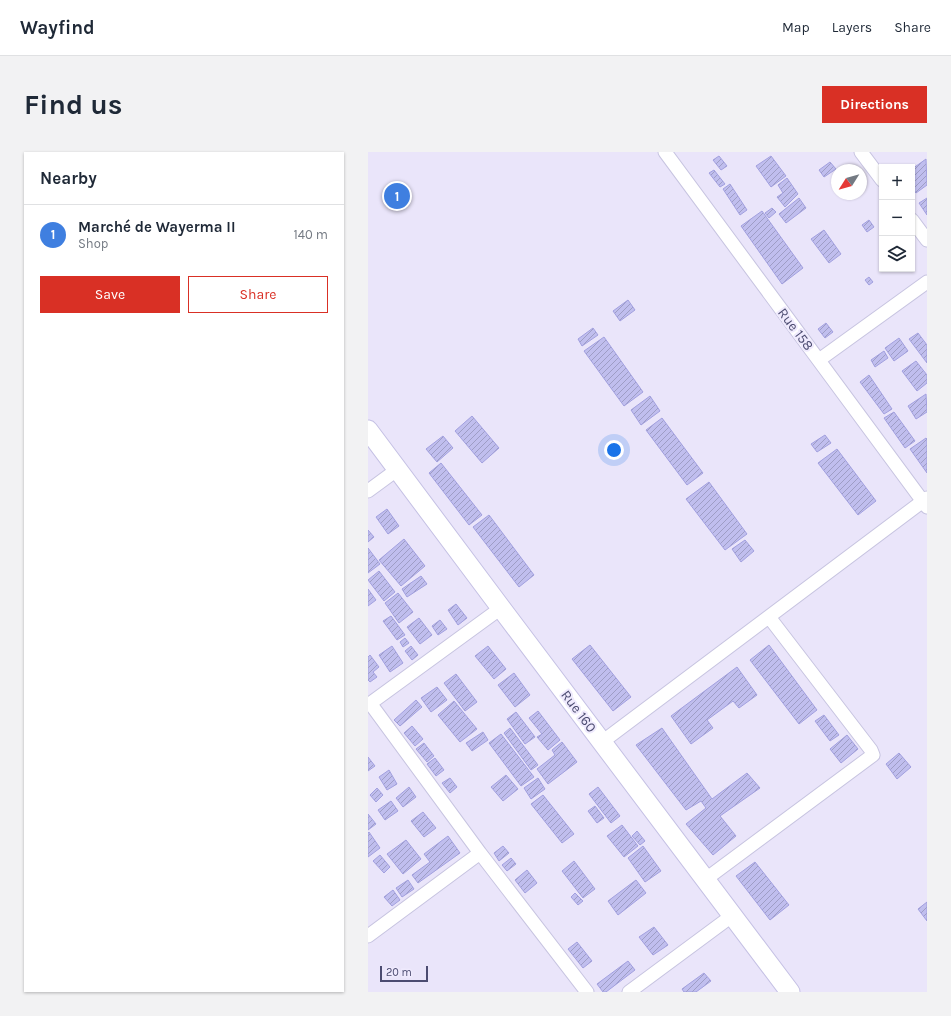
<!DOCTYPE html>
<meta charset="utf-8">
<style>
body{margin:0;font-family:Karla,sans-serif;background:#f2f2f3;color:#1f2937}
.controls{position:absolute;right:12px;top:12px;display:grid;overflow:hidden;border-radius:0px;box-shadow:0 1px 3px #0004}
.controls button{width:36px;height:36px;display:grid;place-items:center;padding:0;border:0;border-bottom:1px solid #e0e1e3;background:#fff;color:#1f2937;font:20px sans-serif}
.compass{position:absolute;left:463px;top:12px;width:36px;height:36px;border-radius:50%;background:#fff;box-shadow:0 1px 3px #0004;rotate:233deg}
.scale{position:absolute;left:12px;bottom:10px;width:48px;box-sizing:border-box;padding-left:4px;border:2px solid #4c4c71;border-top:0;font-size:11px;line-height:14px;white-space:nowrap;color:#4c4c71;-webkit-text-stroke:3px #efeafd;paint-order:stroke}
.you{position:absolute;left:246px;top:298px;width:14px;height:14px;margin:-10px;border:3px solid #fff;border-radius:50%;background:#1a73e8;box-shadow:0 0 0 6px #1a73e833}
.badge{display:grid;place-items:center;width:26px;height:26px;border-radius:50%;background:#d93025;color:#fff;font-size:13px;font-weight:700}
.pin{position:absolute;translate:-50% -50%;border:2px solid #fff;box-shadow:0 1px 4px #0006}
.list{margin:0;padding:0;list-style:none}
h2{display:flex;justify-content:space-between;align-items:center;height:52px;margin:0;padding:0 16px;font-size:17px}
h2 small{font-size:13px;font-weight:400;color:#747a83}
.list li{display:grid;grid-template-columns:26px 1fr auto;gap:12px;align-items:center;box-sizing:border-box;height:60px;padding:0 16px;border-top:1px solid #e0e1e3}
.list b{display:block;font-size:15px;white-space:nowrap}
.list p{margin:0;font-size:13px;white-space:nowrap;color:#747a83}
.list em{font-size:13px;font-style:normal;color:#747a83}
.actions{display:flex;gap:8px;padding:12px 16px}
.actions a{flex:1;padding:9px 0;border:1px solid #d93025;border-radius:0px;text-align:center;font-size:14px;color:#d93025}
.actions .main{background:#d93025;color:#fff}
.icon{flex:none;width:22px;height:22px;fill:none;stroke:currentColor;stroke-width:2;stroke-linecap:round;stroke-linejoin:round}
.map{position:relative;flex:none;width:559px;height:840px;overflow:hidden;border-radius:0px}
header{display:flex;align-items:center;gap:24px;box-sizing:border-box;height:56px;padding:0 20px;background:#fff;border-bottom:1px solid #e0e1e3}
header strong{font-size:19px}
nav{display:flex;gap:22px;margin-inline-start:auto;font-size:14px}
.intro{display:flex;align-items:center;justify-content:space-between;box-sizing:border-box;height:96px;padding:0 24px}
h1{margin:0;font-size:28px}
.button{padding:10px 18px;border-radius:0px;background:#d93025;color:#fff;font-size:14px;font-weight:700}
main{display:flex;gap:24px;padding:0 24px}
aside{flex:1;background:#fff;border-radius:0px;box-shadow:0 1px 3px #0004}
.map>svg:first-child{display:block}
.building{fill:url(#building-hatch);stroke:#a2a0df}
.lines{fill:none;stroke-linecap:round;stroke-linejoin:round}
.street-casing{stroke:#c7c4e0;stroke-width:15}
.secondary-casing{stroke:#c5c1e4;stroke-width:21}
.street{stroke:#fff;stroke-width:13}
.secondary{stroke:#fff;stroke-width:19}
.labels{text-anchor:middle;stroke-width:4;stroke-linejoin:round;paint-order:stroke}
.street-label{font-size:14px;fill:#4c4c71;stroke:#efeafd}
</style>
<header>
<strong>Wayfind</strong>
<nav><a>Map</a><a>Layers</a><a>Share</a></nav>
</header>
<div class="intro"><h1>Find us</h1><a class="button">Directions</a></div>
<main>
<aside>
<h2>Nearby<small></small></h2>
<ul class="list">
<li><span class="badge" style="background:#3f7fe0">1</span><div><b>Marché de Wayerma II</b><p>Shop</p></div><em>140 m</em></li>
</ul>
<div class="actions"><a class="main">Save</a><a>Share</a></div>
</aside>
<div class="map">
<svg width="559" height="840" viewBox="0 0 559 840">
<defs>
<pattern id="building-hatch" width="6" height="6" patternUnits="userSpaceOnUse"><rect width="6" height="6" fill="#c0beee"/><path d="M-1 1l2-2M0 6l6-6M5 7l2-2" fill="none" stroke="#9e9dc5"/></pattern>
</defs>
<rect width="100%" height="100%" fill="#eae5fa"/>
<path class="building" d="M351 4 359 14 353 18 345 8Z
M403 4 418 24 403 35 388 14Z
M558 7 559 33 548 41 544 35V17Z
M462 10 468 17 456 25 451 18Z
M346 18 357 32 352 35 341 21Z
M419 26 430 42 417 55 409 45 415 41 410 33Z
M362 32 379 58 372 63 355 37Z
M431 46 438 56 418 71 411 62Z
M559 46V63L551 51Z
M404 56 408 60 401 66 397 61Z
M394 59 435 116 414 132 373 74Z
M501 68 506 75 499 80 494 73Z
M456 78 473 102 461 111 443 87Z
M501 125 505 130 501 133 497 128Z
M260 148 267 158 252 169 245 159Z
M458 171 465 180 457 186 450 177Z
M225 176 230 183 214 194 210 187Z
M550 181 559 193V211L541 187Z
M236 185 275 240 256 254 216 199Z
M531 186 540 199 526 209 517 196Z
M516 199 520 206 507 215 503 208Z
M548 209 559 223V231L549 239 534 219Z
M501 223 524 257 516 262 492 230Z
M558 242 559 260 548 267 540 254Z
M282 244 292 259 273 273 263 258Z
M526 260 547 289 537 296 516 266Z
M104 264 131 296 114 311 87 279Z
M294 266 335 321 319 333 278 278Z
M457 283 463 291 449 300 443 292Z
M75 284 85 296 69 310 58 297Z
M558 286 559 287V321L542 297Z
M469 297 508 349 490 363 450 311Z
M73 311 114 363 101 373 61 321Z
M341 330 379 382 357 398 318 347Z
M19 357 31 374 20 382 8 365Z
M121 363 166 423 151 435 105 375Z
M0 378 6 385 0 390Z
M36 387 57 414 33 434 11 408Z
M377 388 386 399 373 410 364 397Z
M0 396 12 412 0 421Z
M11 419 27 440 16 449 0 428Z
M53 424 59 432 39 445 34 437Z
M0 437 8 448 0 454Z
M30 441 45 460 31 471 17 451Z
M88 452 99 466 90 473 80 458Z
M23 464 37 483 29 488 15 469Z
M51 466 64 483 52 492 39 475Z
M72 468 79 477 70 483 64 474Z
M37 486 41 491 35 495 32 490Z
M222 493 263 545 245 559 204 507Z
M401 493 449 558 431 572 382 508Z
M24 494 35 511 22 520 11 503Z
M43 494 50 503 44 508 37 499Z
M120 494 138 517 126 527 107 504Z
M2 503 11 515 5 520 9 525 2 530 0 528V505Z
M369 515 389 543 371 556 365 549 339 568 345 576 323 592 303 564Z
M146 521 162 543 147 555 130 533Z
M88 522 109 550 97 559 76 531Z
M69 535 79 548 63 560 53 546Z
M48 548 54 555 32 574 26 568Z
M86 549 109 577 92 590 70 563Z
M170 559 192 588 180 598 169 585 174 582 161 566Z
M148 560 167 585 157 592 139 567Z
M456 563 471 583 462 589 447 569Z
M44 574 55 587 47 594 36 581Z
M142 576 170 613 163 618 136 581Z
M294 576 344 647 379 621 392 636 352 664 368 684 345 703 318 672 338 656 333 649 318 658 268 593Z
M115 580 120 588 104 599 98 591Z
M133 582 166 625 153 634 121 591Z
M479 583 490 597 473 611 462 597Z
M194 590 209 610 180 632 169 617 187 603 184 598Z
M56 591 66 604 59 610 48 597Z
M531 601 543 615 529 627 518 612Z
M0 605 7 614 0 619Z
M67 606 76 618 68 624 59 612Z
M21 618 29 632 19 638 11 625Z
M138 623 150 637 135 649 123 635Z
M82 626 89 635 82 641 74 631Z
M170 626 177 637 163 647 156 636Z
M41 635 48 645 35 655 28 646Z
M230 635 252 664 243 671 221 642Z
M9 636 15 643 8 650 2 643Z
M175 643 206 682 194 691 163 652Z
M23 649 30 659 17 668 10 658Z
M227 654 236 666 229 671 220 659Z
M55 660 68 676 56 685 43 669Z
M0 662 8 672 0 678Z
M254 673 270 694 256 705 239 684Z
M269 679 277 689 272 693 264 684Z
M1 680 12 696 0 705V681Z
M80 684 92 701 50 731 44 723 62 710 56 702Z
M38 688 53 707 35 722 19 702Z
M135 694 141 701 131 709 126 701Z
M275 694 293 719 277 730 260 706Z
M12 703 22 715 16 721 5 709Z
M143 706 148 712 139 719 134 713Z
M206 709 227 737 215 746 194 719Z
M387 710 421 753 402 768 368 724Z
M159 718 169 731 157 741 147 728Z
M40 728 46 737 34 745 28 736Z
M268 728 278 741 250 763 240 749Z
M25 738 32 748 24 754 16 745Z
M207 741 215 749 210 753 203 745Z
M559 750V769L550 757Z
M286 775 300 793 285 803 271 785Z
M209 790 224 809 215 816 200 797Z
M260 809 267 818 238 840H235L229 832Z
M336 821 343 829 328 840H316L314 837Z"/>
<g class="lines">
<g class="street-casing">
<path id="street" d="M297 0 559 355
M493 0 514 28
M544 68 559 88
M451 208 559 130
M0 339 30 317
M2 551 112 701 219 840
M0 553 133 456
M234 590 559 346
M338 727 505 603 503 598 401 465
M0 784 112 701
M261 840 365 763"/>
</g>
<g class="secondary-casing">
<path id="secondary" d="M0 278 133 456 422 840"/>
</g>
<use href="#street" class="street"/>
<use href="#secondary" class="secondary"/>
</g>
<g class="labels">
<g class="street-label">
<text transform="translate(428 177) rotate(53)" y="5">Rue 158</text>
<text transform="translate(211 559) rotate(53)" y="5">Rue 160</text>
</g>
</g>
</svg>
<div class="controls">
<button>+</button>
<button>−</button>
<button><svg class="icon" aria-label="layers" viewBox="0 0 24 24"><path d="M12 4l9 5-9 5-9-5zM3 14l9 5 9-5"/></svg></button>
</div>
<svg class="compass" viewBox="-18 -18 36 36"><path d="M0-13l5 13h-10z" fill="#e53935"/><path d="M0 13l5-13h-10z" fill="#747a83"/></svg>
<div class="scale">20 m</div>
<div class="you"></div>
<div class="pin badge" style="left:29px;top:44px;background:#3f7fe0">1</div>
</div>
</main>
